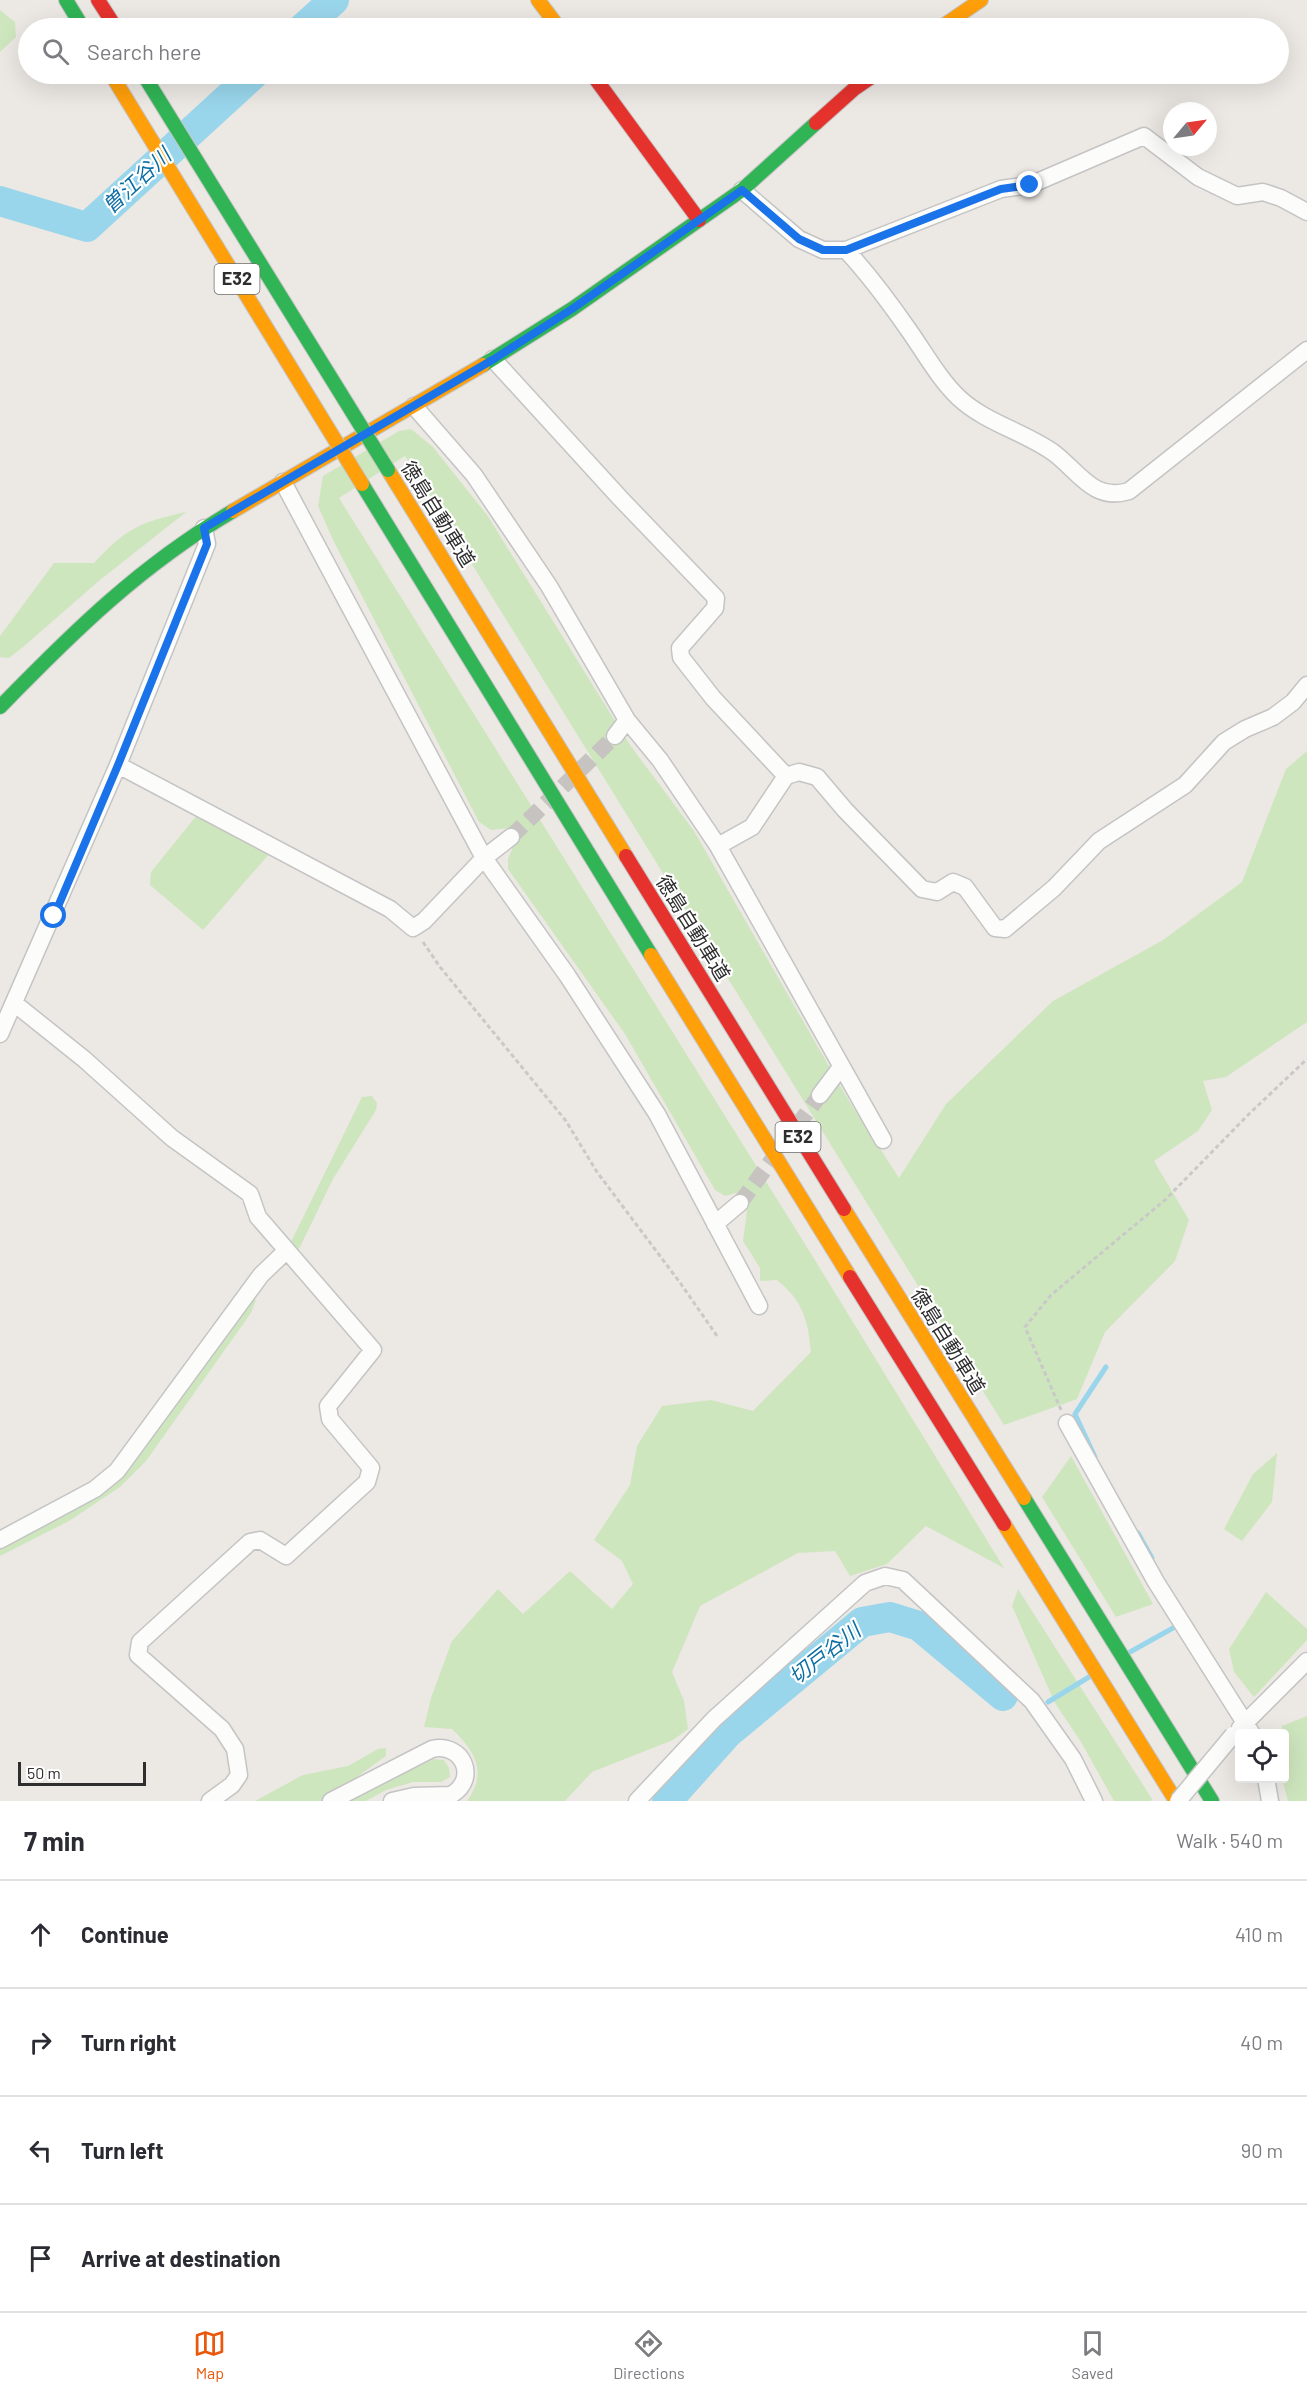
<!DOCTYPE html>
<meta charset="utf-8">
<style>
body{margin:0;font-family:Barlow,"Noto Sans JP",sans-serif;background:#f2f2f3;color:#2b2b33}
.controls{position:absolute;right:18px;bottom:18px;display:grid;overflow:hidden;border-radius:6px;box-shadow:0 6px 24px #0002}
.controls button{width:54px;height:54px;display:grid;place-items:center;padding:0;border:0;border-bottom:2px solid #e1e1e2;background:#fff;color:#2b2b33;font:30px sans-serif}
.compass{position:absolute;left:1163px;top:102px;width:54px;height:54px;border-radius:50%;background:#fff;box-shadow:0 6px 24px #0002;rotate:61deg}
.scale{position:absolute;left:18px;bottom:15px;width:128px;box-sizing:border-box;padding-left:6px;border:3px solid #2e2e2e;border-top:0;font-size:16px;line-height:21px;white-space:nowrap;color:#2e2e2e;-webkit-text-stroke:4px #fff;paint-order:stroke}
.stop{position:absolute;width:18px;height:18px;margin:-14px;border:4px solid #1a73e8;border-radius:50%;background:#fff}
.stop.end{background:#1a73e8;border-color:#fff;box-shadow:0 2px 6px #0008}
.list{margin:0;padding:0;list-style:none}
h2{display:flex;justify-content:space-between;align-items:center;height:78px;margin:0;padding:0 24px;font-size:26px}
h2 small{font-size:20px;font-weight:400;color:#7c7c81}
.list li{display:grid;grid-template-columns:39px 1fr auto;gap:18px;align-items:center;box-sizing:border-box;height:108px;padding:0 24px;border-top:2px solid #e1e1e2}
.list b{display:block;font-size:22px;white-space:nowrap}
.list em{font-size:20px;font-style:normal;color:#7c7c81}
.icon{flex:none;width:33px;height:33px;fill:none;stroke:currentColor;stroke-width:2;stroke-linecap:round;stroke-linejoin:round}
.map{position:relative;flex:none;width:1307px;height:1801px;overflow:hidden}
.search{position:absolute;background:#fff;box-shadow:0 6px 24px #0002;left:18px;right:18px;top:18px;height:66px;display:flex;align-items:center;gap:15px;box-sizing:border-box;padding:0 21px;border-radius:33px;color:#7c7c81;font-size:22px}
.sheet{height:510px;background:#fff}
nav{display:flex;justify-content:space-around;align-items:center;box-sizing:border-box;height:84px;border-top:2px solid #e1e1e2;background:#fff;font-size:16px;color:#7c7c81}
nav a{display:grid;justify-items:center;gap:3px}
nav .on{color:#ea580c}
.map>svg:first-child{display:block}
.green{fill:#cee6be}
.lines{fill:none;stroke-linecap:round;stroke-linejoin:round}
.stream{stroke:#99d6ec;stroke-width:5}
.river{stroke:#99d6ec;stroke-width:30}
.street-tunnel{stroke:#c6c3c0;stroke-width:16;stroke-dasharray:16 8;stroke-linecap:butt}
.street-casing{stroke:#c5c4c5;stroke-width:19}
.fast-casing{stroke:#c5c4c5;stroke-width:16}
.slow-casing{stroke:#c5c4c5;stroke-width:16}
.jam-casing{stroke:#c5c4c5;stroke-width:16}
.path{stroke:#c9c9c8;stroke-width:3;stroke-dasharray:4.5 3;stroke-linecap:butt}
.street{stroke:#fcfcfb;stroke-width:16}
.fast{stroke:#30b455;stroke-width:14}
.slow{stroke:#ff9f0a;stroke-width:14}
.jam{stroke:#e5322d;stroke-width:14}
.street-bridge-casing{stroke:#c5c4c5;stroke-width:19;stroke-linecap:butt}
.fast-bridge-casing{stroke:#c6c5c4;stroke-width:16;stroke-linecap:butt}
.slow-bridge-casing{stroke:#c6c5c4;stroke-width:16;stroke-linecap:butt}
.street-bridge{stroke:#fcfcfb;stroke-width:16}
.fast-bridge{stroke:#30b455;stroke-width:14}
.slow-bridge{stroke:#ff9f0a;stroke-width:14}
.route{stroke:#1a73e8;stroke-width:8}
.labels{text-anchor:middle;stroke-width:4.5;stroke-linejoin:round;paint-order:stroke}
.shield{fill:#fff;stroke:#6d6d6d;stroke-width:1.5}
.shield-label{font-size:18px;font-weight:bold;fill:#2e2e2e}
.street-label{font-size:20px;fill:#2e2e2e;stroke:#fff}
.water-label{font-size:21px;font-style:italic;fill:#0d6fa3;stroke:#fff}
</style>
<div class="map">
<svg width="1307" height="1801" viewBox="0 0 1307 1801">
<rect width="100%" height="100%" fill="#ece8e4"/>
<path class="green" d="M0 10 15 22 16 37 0 52Z
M411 429 433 447 487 515 630 745 694 831 849 1101 899 1178 946 1104 1053 1001 1163 940 1242 882 1286 769 1307 751V1022L1226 1077 1203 1081 1212 1110 1198 1131 1154 1161 1189 1220 1175 1261 1105 1332 1077 1399 1004 1425 405 456 339 498 805 1244 1004 1568 926 1526 887 1564 850 1576 835 1551 798 1553 700 1606 672 1672 684 1701 688 1729 673 1740 592 1772 565 1801H467C488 1772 475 1751 452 1729L424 1727 431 1698 452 1641 498 1589 523 1614 570 1571 612 1609 633 1584 622 1561 594 1540 630 1485 637 1446 662 1406 711 1400 753 1411 811 1352C808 1320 803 1301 777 1280L760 1281V1268L743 1241 747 1211 736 1193 725 1196 715 1190 625 1034 508 869V859L516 840 510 828 491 830 479 822 333 540 318 506 323 476 399 431Z
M186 512 100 580 23 647 9 658 0 657V636L54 563H94C126 528 141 522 186 512Z
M197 815 270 853 203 930 150 885 151 872Z
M372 1096 377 1103 376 1110 333 1179 298 1251 291 1242 362 1097Z
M250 1300H256L251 1313 146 1461 120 1487 69 1521 0 1556V1546L92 1499Z
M1277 1453 1272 1502 1242 1541 1224 1529 1253 1474Z
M1071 1456 1153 1604 1116 1617 1042 1497Z
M1018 1589 1152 1799 1151 1801H1114L1081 1742 1055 1703 1012 1606Z
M1266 1592 1307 1629V1640L1254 1697 1234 1672 1229 1649Z
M1307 1716V1801H1288L1282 1779 1284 1778V1734L1281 1733 1282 1726Z
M386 1748V1756L354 1779 352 1798 434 1759 444 1760 449 1768 450 1777 441 1782H413L386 1790 366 1801H255L303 1775 348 1766 378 1749Z"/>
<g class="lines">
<path class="stream" d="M1095 1457 1075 1414 1106 1367
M1138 1533 1152 1558
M1130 1652 1173 1628
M1048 1702 1089 1677"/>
<path class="river" d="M303 28 334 0
M0 201 87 227 254 74
M667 1801 728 1733 862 1622 890 1617 919 1626 1003 1696"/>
<path class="street-tunnel" d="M511 837 615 736
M740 1203 820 1095"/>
<g class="street-casing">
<path id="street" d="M742 190 799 239 823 250H846L1001 189 1030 185 1144 136 1198 177 1237 196 1263 192 1281 198 1307 212
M846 250C870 276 890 303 910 332 926 355 940 380 959 398 986 423 1025 432 1054 453 1080 473 1094 502 1129 491L1307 350
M493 359 620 498 716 598 715 608 680 648 681 657 713 698 786 776 752 827 718 846
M414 406 474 475 549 586 627 720 660 760 718 846 883 1140
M283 482 484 858 567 975 657 1114 759 1306
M615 736 627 720
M118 765 390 909 413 928 424 921 484 858 511 837
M786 776 799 772 817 777 845 810 922 889 937 892 953 882 965 887 995 928 1005 929 1054 888 1099 841 1185 785 1224 742 1245 729 1273 717 1293 702 1307 685
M14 1003 84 1059 172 1138 250 1194 258 1217 373 1350 328 1406 330 1419 371 1468 367 1482 286 1556 260 1540 250 1542 140 1642 138 1655 222 1729 235 1749 239 1775 232 1785 210 1801
M0 1034 118 765 207 544 204 528
M820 1095 841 1067
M715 1224 740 1203
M1067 1423 1156 1582 1252 1734
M0 1540 95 1489 117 1471 261 1275 285 1252
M1240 1728 1307 1661
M1266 1778 1270 1801
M331 1801 432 1749C463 1742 479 1779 451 1795L414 1796 392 1801
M637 1801 714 1719 865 1583 885 1576 903 1580 1032 1701 1073 1759 1094 1801"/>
</g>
<g class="fast-casing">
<path id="fast" d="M66 0 83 28
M483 365 572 309 742 190 816 123
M362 484 651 955
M0 707C74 631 141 565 233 511
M1024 1498 1212 1801"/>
</g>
<g class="slow-casing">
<path id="slow" d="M538 0 559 28
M940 28 981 0
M388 470 626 856
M233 511 483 365
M651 955 850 1277
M844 1209 1024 1498
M1004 1524 1176 1801"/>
</g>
<g class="jam-casing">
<path id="jam" d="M98 0 116 28
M592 74 699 220
M816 123 854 89 876 74
M626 856 844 1209
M850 1277 1004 1524"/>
</g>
<path class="path" d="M423 942 440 967 566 1121 597 1172 681 1284 717 1336
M1061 1410 1025 1327 1051 1295 1165 1200 1249 1114 1307 1059"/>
<use href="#street" class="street"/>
<use href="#fast" class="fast"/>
<use href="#slow" class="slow"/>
<use href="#jam" class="jam"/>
<g class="street-bridge-casing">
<path id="street-bridge" d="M1178 1801 1233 1735"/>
</g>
<g class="fast-bridge-casing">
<path id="fast-bridge" d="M143 74 388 470"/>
</g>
<g class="slow-bridge-casing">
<path id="slow-bridge" d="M111 74 362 484"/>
</g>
<use href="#street-bridge" class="street-bridge"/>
<use href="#fast-bridge" class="fast-bridge"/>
<use href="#slow-bridge" class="slow-bridge"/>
</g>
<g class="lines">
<path class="route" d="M54 916 118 765 207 544 204 528 494 359 572 309 742 190 799 239 823 250H846L1001 189 1030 185"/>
</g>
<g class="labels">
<g class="shield">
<rect x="214.5" y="264" width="45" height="30" rx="4.5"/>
<rect x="775.5" y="1122" width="45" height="30" rx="4.5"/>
</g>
<g class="shield-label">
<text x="237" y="285">E32</text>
<text x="798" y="1143">E32</text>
</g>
<g class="street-label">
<text transform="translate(438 514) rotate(58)" y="7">徳島自動車道</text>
<text transform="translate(693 928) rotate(58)" y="7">徳島自動車道</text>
<text transform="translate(948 1341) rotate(58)" y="7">徳島自動車道</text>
</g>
<g class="water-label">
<text transform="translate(137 181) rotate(-43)" y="7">曽江谷川</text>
<text transform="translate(825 1654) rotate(-38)" y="7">切戸谷川</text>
</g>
</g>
</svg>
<div class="controls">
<button><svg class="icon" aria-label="locate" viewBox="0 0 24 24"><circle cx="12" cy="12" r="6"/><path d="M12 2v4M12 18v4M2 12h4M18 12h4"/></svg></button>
</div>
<svg class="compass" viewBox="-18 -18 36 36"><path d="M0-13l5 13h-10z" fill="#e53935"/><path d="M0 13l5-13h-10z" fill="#7c7c81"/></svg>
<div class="scale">50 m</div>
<div class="stop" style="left:54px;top:916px"></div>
<div class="stop end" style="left:1030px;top:185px"></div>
<div class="search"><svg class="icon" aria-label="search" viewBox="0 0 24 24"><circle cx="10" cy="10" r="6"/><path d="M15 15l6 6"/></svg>Search here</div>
</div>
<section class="sheet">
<h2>7 min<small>Walk · 540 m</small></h2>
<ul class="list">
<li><svg class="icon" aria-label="ahead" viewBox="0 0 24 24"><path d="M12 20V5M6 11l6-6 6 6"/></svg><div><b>Continue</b></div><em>410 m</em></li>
<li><svg class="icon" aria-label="right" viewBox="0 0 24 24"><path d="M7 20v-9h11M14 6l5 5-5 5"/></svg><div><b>Turn right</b></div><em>40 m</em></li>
<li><svg class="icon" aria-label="left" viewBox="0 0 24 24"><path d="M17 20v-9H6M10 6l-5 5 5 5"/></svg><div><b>Turn left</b></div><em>90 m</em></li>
<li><svg class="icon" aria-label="arrive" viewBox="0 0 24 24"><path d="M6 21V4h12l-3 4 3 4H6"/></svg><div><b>Arrive at destination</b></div></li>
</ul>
</section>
<nav>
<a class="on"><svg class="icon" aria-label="map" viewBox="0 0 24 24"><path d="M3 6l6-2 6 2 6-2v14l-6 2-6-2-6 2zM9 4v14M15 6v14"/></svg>Map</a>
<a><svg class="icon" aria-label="directions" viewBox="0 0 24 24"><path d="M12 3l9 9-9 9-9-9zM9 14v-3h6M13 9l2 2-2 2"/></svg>Directions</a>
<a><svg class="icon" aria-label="saved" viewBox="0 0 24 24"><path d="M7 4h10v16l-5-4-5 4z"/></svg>Saved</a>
</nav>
